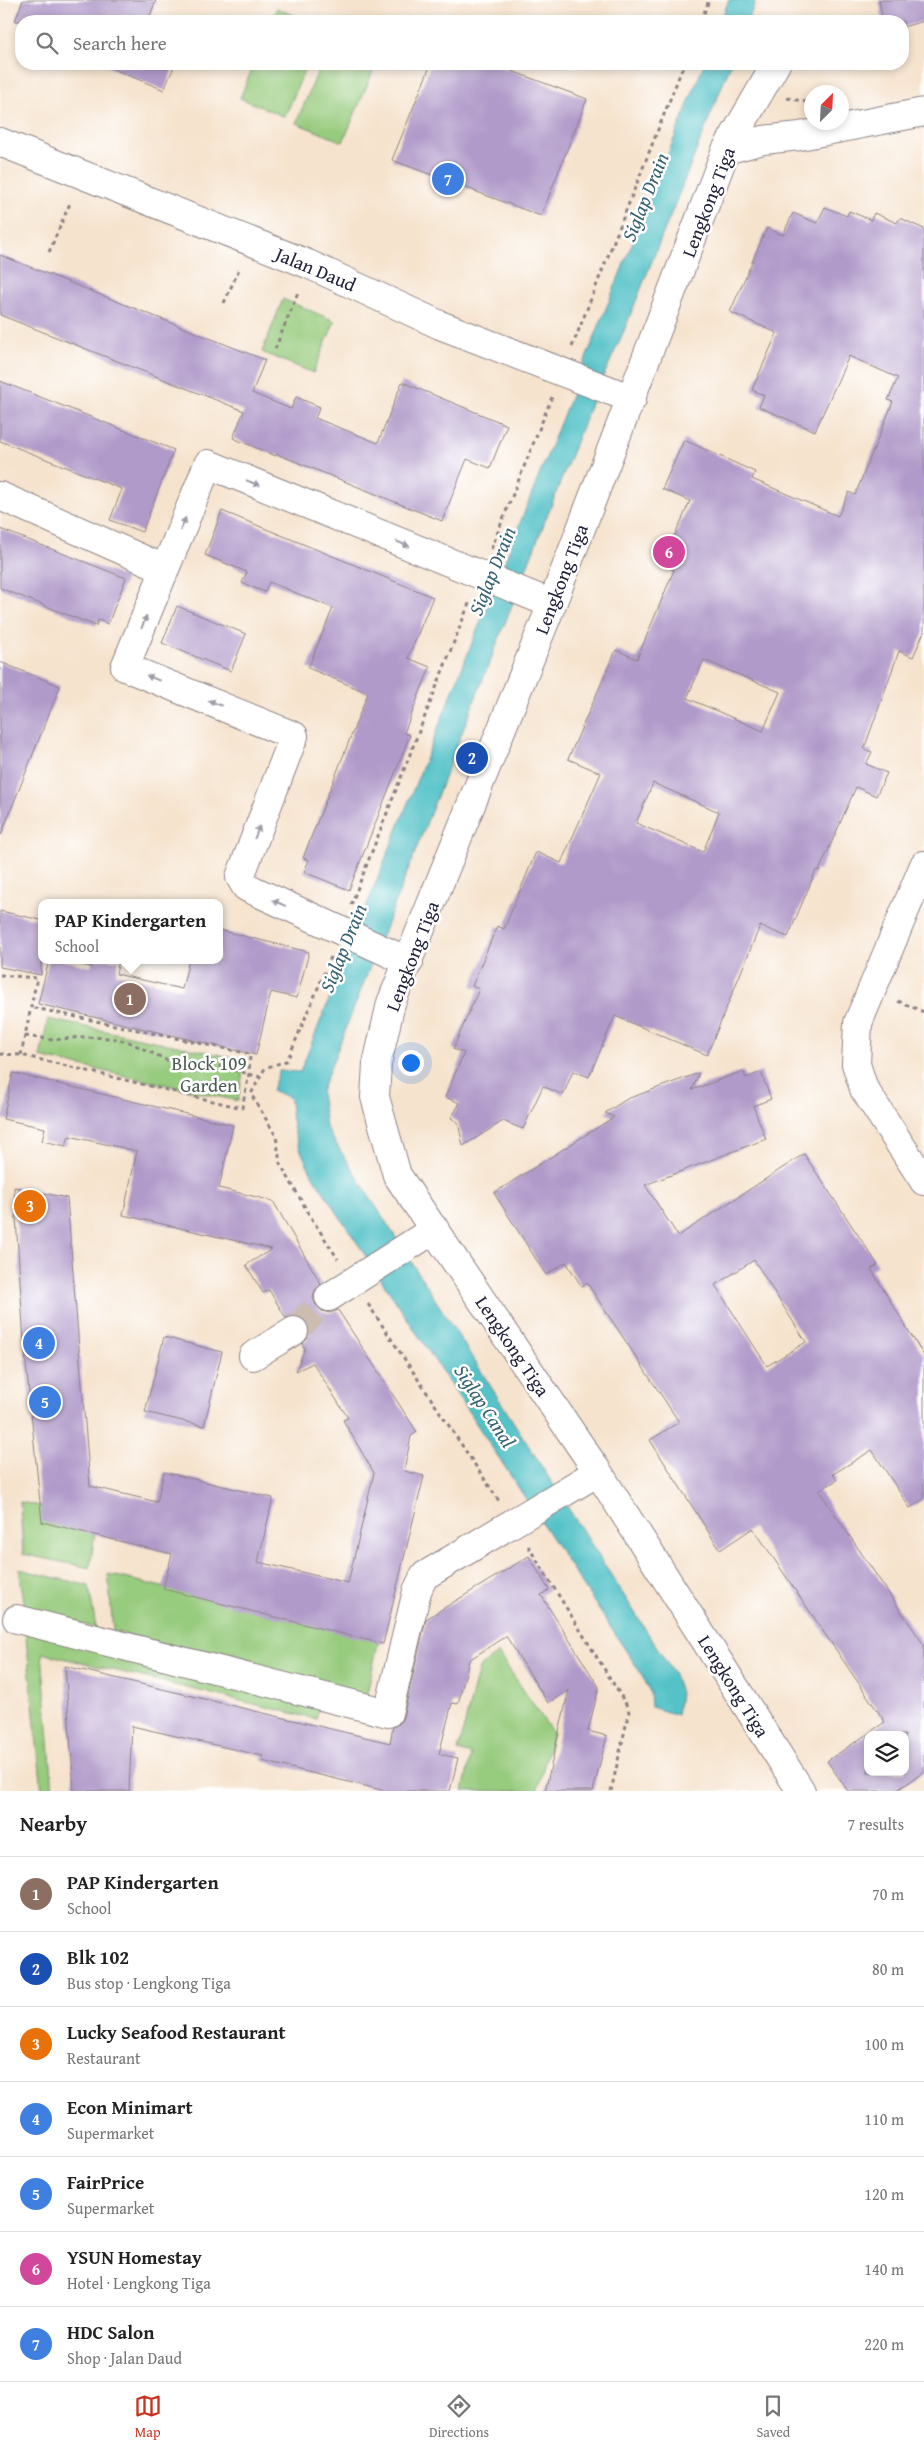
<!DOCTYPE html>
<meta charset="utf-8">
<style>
body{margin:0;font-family:"Gentium Book Plus",serif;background:#f6f6f6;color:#222}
.controls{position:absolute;right:15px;bottom:15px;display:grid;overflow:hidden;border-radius:10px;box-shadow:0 2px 8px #0003}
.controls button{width:45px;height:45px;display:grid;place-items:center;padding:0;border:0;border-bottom:1px solid #e0e0e0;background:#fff;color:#222;font:25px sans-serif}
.compass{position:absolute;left:804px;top:85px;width:45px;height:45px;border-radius:50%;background:#fff;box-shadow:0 2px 8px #0003;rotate:24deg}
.you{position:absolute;left:410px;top:1062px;width:18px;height:18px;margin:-12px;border:4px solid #fff;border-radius:50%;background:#1a73e8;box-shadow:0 0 0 8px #1a73e833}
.badge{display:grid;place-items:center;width:32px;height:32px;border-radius:50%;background:#c8321e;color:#fff;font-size:16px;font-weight:700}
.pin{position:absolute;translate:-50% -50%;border:2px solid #fff;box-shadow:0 1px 5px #0006}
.popup{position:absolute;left:38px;top:899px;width:185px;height:65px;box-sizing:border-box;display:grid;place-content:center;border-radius:10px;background:#fff;filter:drop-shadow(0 1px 4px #0005);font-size:16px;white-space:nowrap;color:#767676}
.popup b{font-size:19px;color:#222}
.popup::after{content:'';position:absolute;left:50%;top:100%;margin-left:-10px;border:10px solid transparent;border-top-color:#fff}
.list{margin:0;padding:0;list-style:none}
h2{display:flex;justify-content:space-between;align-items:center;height:65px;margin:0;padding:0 20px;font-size:21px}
h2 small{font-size:16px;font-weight:400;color:#767676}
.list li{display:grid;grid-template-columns:32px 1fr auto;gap:15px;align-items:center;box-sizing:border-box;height:75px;padding:0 20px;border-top:1px solid #e0e0e0}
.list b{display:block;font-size:19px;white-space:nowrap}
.list p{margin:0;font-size:16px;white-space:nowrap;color:#767676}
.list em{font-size:16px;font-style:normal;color:#767676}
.icon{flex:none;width:28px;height:28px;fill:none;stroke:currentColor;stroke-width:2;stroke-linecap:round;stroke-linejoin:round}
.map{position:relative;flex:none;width:924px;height:1791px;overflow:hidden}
.search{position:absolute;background:#fff;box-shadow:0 2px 8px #0003;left:15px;right:15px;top:15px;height:55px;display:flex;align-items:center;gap:12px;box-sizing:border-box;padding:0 18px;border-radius:20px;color:#767676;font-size:19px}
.sheet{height:590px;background:#fff}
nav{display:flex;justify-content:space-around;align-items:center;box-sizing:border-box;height:70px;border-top:1px solid #e0e0e0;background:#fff;font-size:14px;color:#767676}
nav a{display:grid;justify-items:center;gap:2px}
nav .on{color:#c8321e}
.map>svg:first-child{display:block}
.green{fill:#97cb7d;stroke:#5c765c}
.water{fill:#54c2c8;stroke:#3b7282}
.building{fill:#b09ac9;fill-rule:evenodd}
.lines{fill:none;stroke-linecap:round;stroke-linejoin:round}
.minor-tunnel{stroke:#ccbcb1;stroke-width:28;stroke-dasharray:28 14;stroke-linecap:butt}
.minor-casing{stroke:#8c8284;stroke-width:30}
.path{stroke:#8c8284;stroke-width:3;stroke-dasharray:4 4;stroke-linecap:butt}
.minor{stroke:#fff;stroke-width:28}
.oneway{fill:#9c9ca7}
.labels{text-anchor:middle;stroke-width:5;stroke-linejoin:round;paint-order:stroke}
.street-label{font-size:19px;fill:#22223b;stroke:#fff}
.park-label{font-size:19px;fill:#4b5d52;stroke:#fff}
.water-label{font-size:20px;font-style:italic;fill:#366273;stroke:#fff}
</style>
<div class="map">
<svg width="924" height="1791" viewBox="0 0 924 1791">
<rect width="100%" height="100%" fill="#fff"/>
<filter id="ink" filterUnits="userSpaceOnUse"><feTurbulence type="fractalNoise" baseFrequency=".02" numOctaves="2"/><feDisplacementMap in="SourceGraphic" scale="10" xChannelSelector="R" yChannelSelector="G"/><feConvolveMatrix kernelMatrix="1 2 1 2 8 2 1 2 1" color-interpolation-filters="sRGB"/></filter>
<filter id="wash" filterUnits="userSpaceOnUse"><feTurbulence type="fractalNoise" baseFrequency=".0096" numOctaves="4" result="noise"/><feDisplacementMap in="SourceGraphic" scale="20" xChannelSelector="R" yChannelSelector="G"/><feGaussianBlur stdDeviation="1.12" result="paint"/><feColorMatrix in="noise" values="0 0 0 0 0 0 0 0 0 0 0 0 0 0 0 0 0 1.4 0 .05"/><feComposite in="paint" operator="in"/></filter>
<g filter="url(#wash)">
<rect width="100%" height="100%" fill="#f6e3ce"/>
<path class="green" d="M277 8 308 21H272Z
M254 64H307L285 117 240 98Z
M321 64H376L343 142 296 123Z
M283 299 335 321 313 373 262 352Z
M48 1019 245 1060 238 1101 40 1057Z
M20 1502 97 1517 90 1568 23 1554Z
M19 1569 89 1586 96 1628 25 1609Z
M108 1574 379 1639 366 1698 113 1631Z
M25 1629 320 1703 316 1719 42 1653 53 1791H42Z
M498 1653 553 1733 537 1791H463L471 1755 458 1751 479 1668Z"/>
<path class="water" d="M729 0H756L748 21H720Z
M704 64H731L624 331 591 404 321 1092 326 1127 335 1142 674 1674 680 1693 677 1715 651 1707 650 1692 642 1675 313 1176C298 1146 291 1131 290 1098L272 1090 279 1071 300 1072Z"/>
<g id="blocks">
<path class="building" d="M23 0H156L148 21H15Z
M879 0H924V21L903 27V21H883Z
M101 64H175L164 90Z
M431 64H493L587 99 541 216 392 160Z
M825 207 847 216 849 211 871 220 874 213 897 223 900 218 924 229V632L913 657 899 651 864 749 872 752 866 764 887 773 876 796 856 787 819 871 816 870 788 937 760 926 707 1055 615 1016 589 1077 573 1071 563 1095 543 1086 523 1129 503 1121 463 1146 458 1122 451 1118 460 1103 445 1097 464 1053 453 1049 479 989 472 986 497 926 504 929 536 852 561 863 601 773 568 759 616 650 637 659 674 570 662 565 690 501 662 489 684 440 755 472 752 479 838 516 849 492 855 495 893 402 888 400 898 378 849 356 815 431 759 407 764 395 752 390 777 333 730 312 767 228 783 235 793 213 817 223ZM704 660 780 692 763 731 687 698ZM653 783 719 812 703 852 636 823Z
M0 255 265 360 252 393 291 409 296 397 320 407 315 418 378 443 402 382 507 425 490 468 467 459 442 521 277 454 276 456 233 438 244 411 0 315Z
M0 381 174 450 142 532 110 520 122 489 0 441Z
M222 511 433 597 408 658 430 667 404 733 410 735 349 890 304 872 309 860 303 858 368 693 308 668 333 608 269 582 265 592 242 583 247 572 205 555Z
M0 529 126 578 108 624 98 620 96 626 0 588Z
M177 606 246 634 231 671 162 643Z
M0 662 60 686 1 835 0 834Z
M0 911 41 920V975L0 967Z
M219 930 309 952 297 998 271 992 256 1055 38 1004 49 960H61L91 967 92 960H119L116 974 182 989 189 960H219Z
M743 1071 746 1078 761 1072 771 1099 753 1106 766 1139 645 1185 678 1236 804 1154 878 1265 871 1269 924 1356V1499L910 1508 872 1450 833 1474 837 1480 819 1491 924 1645V1772L896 1791H848L827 1761 885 1722 753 1528 720 1550 650 1440 679 1422 587 1283 582 1287 566 1262 546 1275 494 1193 614 1117 605 1113 627 1099 699 1073 692 1090ZM754 1260 806 1342 767 1366 715 1285ZM868 1735H905V1772H868Z
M13 1073 233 1125 219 1188 273 1201 321 1284 315 1290 313 1298 316 1305 322 1311 330 1313 338 1310 417 1432 411 1436 404 1471 424 1476 383 1644 163 1589 172 1554 42 1522 24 1343 14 1187 67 1198 90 1486 157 1502 164 1472 273 1498 258 1562 348 1583 374 1473 343 1420 348 1418 313 1363 296 1371 305 1348 302 1344 307 1339 310 1331 307 1322 302 1318 294 1315 286 1318 269 1290 263 1293 246 1265 272 1249 123 1215 137 1151 69 1136 66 1146 42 1141 45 1128 3 1119Z
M164 1337 222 1352 204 1426 145 1412Z
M529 1556 549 1590 541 1595 599 1687 588 1731 607 1736 593 1791H545L569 1690 548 1703 506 1636 469 1660 458 1704 452 1703 439 1754 458 1758 450 1791H386L262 1761 263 1756 132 1726 129 1791H74L65 1666 390 1743 393 1727 400 1723 403 1717 426 1619Z"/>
</g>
</g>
<g filter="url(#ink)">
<use href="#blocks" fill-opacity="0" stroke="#8c8284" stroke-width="1"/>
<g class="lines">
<path class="minor-tunnel" d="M294 1331 329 1297"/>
<g class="minor-casing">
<path id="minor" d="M776 64 726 150 552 604 391 1003 377 1064 375 1097 397 1175 598 1472 801 1791
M0 142 308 264 440 325 632 399
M726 150 763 140 800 136 924 112
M0 496 165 569
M924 865 858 1023 856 1064 864 1089 924 1181
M409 962 246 887 240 877 294 736 125 667 208 464 552 604
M329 1297 435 1229
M253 1356 294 1331
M17 1619 388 1713 417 1591 424 1576 598 1472"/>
</g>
<path class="path" d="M701 21 709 0
M787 98 812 103
M49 252 71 201
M224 303 240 267
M572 347 684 64
M275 349 299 290
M491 549 552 397
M351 905 470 601
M331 957 290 1054 286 1061 265 1068 251 1094 276 1136 280 1163 310 1216 338 1259
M0 975 37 978 21 1055
M898 1001 924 1012
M25 1036 53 1040 82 1037 112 1038 129 1042 175 1064 189 1067 216 1065 260 1077
M0 1054 21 1055 242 1108 249 1074 250 1054 30 1007
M368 1304 499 1501
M528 1546 626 1704 629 1712 611 1791"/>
<use href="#minor" class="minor"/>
</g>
<defs><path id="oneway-solid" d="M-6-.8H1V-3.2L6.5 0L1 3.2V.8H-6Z" transform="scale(1.25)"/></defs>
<g class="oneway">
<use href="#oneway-solid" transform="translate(253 483) rotate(22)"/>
<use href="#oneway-solid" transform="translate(183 524) rotate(-68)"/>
<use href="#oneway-solid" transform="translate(403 544) rotate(22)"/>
<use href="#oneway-solid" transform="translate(144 622) rotate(-68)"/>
<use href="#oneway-solid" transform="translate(153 678) rotate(-158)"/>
<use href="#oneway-solid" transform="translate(215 703) rotate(-158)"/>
<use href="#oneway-solid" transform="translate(257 832) rotate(-69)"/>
<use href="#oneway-solid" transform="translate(279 903) rotate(-155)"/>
</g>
</g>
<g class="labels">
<g class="street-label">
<text transform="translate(708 202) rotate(-69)" y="7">Lengkong Tiga</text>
<text transform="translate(316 269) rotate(23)" y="7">Jalan Daud</text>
<text transform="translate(561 579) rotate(-69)" y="7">Lengkong Tiga</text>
<text transform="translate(412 956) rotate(-69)" y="7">Lengkong Tiga</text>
<text transform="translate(513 1346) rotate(56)" y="7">Lengkong Tiga</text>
<text transform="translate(734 1686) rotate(58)" y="7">Lengkong Tiga</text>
</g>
<g class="park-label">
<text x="209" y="1070">Block 109<tspan x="209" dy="22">Garden</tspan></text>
</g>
<g class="water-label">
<text transform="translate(645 197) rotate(-68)" y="7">Siglap Drain</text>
<text transform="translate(492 571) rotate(-68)" y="7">Siglap Drain</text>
<text transform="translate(343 948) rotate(-68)" y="7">Siglap Drain</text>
<text transform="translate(485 1406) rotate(57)" y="7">Siglap Canal</text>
</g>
</g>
</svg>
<div class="controls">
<button><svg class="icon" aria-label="layers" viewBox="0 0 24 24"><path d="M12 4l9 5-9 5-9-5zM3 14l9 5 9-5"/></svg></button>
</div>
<svg class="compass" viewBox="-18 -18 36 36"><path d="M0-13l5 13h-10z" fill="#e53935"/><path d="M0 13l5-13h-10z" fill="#767676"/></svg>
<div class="you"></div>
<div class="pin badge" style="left:130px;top:999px;background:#8d6e63">1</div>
<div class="popup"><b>PAP Kindergarten</b>School</div>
<div class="pin badge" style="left:472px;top:758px;background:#1a4fb4">2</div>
<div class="pin badge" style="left:30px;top:1206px;background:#e8710a">3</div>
<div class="pin badge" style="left:39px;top:1343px;background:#3f7fe0">4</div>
<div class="pin badge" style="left:45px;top:1402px;background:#3f7fe0">5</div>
<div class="pin badge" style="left:669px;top:552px;background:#d1479c">6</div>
<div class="pin badge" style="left:448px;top:179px;background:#3f7fe0">7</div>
<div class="search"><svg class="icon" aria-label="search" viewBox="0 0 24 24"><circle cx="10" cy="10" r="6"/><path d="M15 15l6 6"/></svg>Search here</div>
</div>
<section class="sheet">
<h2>Nearby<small>7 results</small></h2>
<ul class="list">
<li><span class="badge" style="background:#8d6e63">1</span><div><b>PAP Kindergarten</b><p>School</p></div><em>70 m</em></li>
<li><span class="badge" style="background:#1a4fb4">2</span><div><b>Blk 102</b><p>Bus stop · Lengkong Tiga</p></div><em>80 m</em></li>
<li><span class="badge" style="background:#e8710a">3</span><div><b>Lucky Seafood Restaurant</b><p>Restaurant</p></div><em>100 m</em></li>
<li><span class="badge" style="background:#3f7fe0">4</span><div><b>Econ Minimart</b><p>Supermarket</p></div><em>110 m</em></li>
<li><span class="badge" style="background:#3f7fe0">5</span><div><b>FairPrice</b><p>Supermarket</p></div><em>120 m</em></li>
<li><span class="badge" style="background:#d1479c">6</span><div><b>YSUN Homestay</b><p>Hotel · Lengkong Tiga</p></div><em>140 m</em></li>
<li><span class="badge" style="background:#3f7fe0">7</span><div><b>HDC Salon</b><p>Shop · Jalan Daud</p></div><em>220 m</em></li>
</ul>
</section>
<nav>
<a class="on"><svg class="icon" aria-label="map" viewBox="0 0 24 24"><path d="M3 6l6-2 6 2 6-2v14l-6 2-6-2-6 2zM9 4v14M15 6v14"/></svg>Map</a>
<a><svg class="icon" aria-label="directions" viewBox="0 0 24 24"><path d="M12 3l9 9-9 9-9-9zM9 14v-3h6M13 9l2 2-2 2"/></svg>Directions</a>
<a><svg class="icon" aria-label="saved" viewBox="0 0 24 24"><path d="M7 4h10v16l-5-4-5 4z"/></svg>Saved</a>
</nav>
